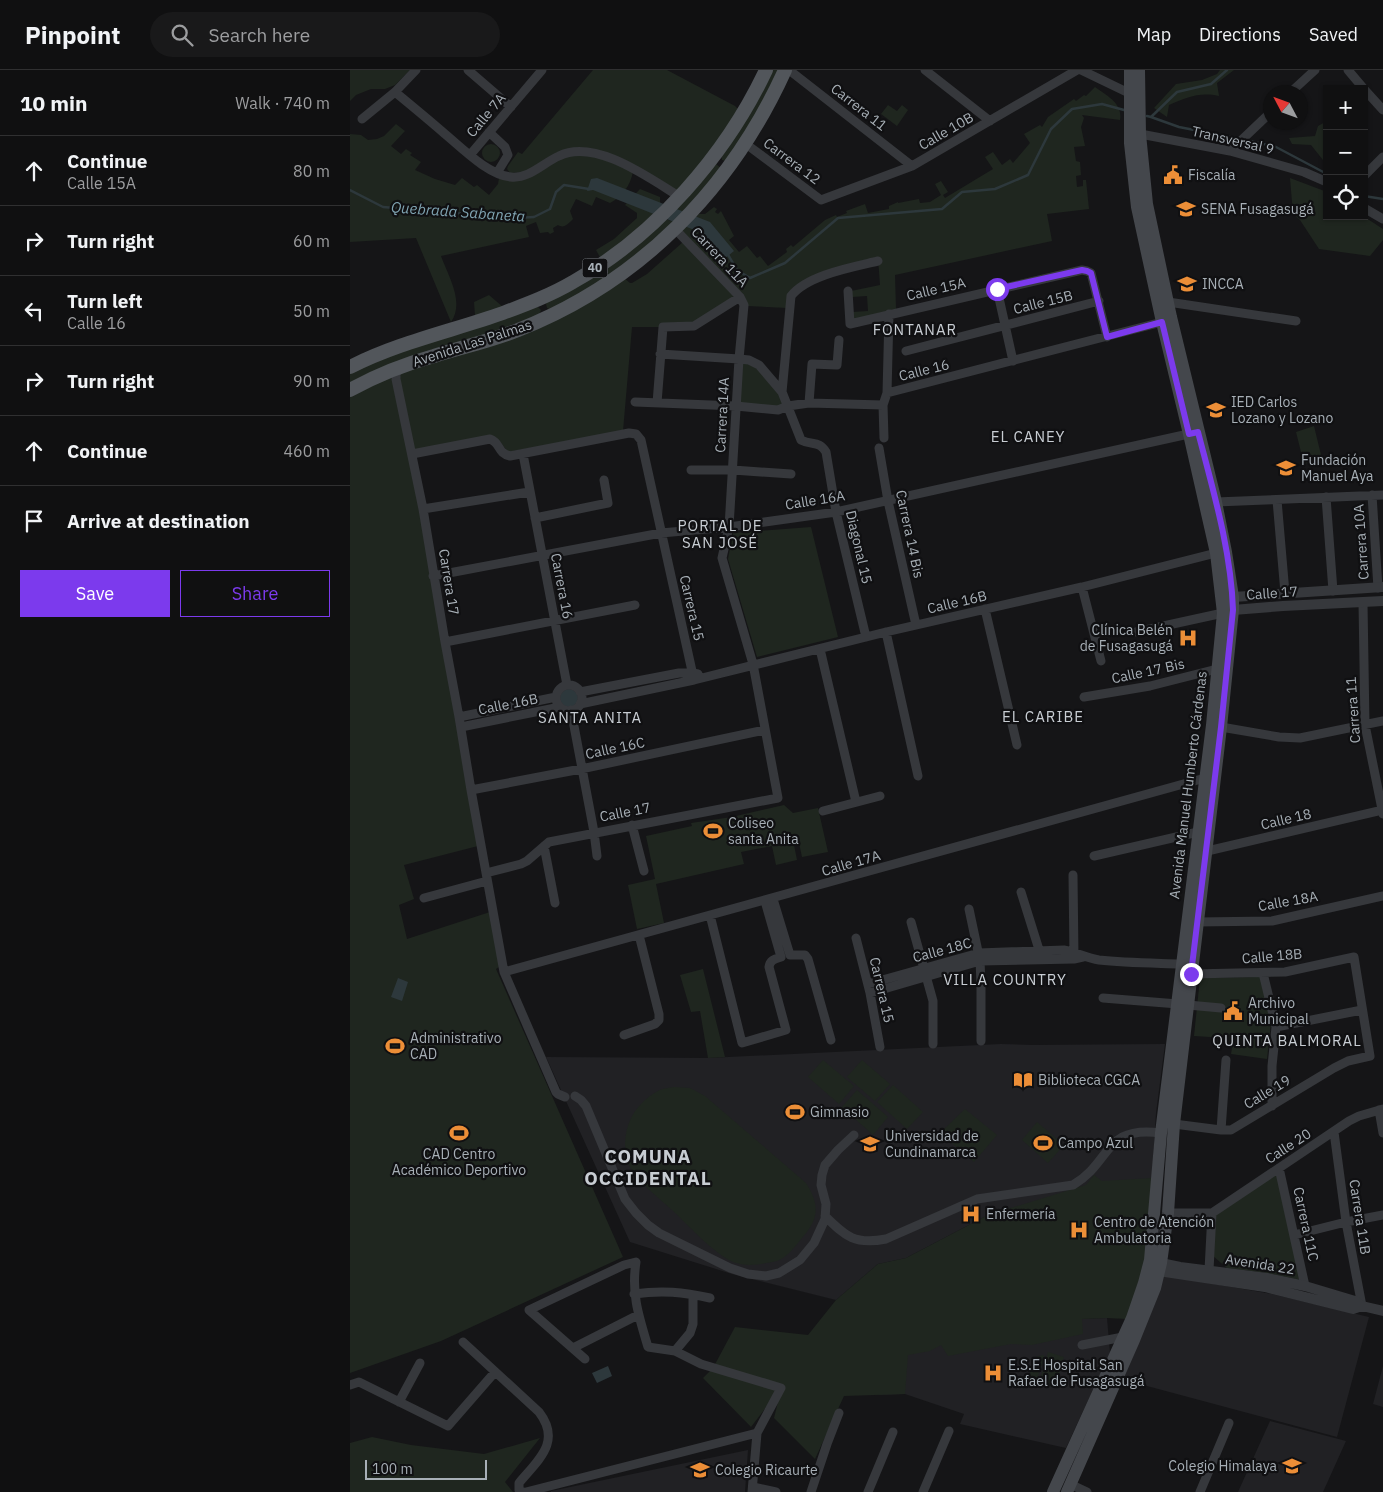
<!DOCTYPE html>
<meta charset="utf-8">
<style>
body{margin:0;font-family:"IBM Plex Sans",sans-serif;background:#19191a;color:#f1f3f6}
.controls{position:absolute;right:15px;top:15px;display:grid;overflow:hidden;border-radius:0px;box-shadow:0 1px 4px #0004}
.controls button{width:45px;height:45px;display:grid;place-items:center;padding:0;border:0;border-bottom:1px solid #303031;background:#101011;color:#f1f3f6;font:25px sans-serif}
.compass{position:absolute;left:913px;top:15px;width:45px;height:45px;border-radius:50%;background:#101011;box-shadow:0 1px 4px #0004;rotate:311deg}
.scale{position:absolute;left:15px;bottom:12px;width:122px;box-sizing:border-box;padding-left:5px;border:2px solid #a7afb6;border-top:0;font-size:14px;line-height:18px;white-space:nowrap;color:#a7afb6;-webkit-text-stroke:4px #101012;paint-order:stroke}
.stop{position:absolute;width:15px;height:15px;margin:-11px;border:4px solid #7c3aed;border-radius:50%;background:#fff}
.stop.end{background:#7c3aed;border-color:#fff;box-shadow:0 1px 5px #0008}
.list{margin:0;padding:0;list-style:none}
h2{display:flex;justify-content:space-between;align-items:center;height:65px;margin:0;padding:0 20px;font-size:21px}
h2 small{font-size:16px;font-weight:400;color:#9c9d9f}
.list li{display:grid;grid-template-columns:32px 1fr auto;gap:15px;align-items:center;box-sizing:border-box;height:70px;padding:0 20px;border-top:1px solid #303031}
.list b{display:block;font-size:19px;white-space:nowrap}
.list p{margin:0;font-size:16px;white-space:nowrap;color:#9c9d9f}
.list em{font-size:16px;font-style:normal;color:#9c9d9f}
.actions{display:flex;gap:10px;padding:15px 20px}
.actions a{flex:1;padding:11px 0;border:1px solid #7c3aed;border-radius:0px;text-align:center;font-size:18px;color:#7c3aed}
.actions .main{background:#7c3aed;color:#fff}
.icon{flex:none;width:28px;height:28px;fill:none;stroke:currentColor;stroke-width:2;stroke-linecap:round;stroke-linejoin:round}
.map{position:relative;flex:none;width:1033px;height:1422px;overflow:hidden}
header{display:flex;align-items:center;gap:30px;box-sizing:border-box;height:70px;padding:0 25px;background:#101011;border-bottom:1px solid #303031}
header strong{font-size:24px}
nav{display:flex;gap:28px;margin-inline-start:auto;font-size:18px}
.search{width:350px;height:45px;background:#19191a;display:flex;align-items:center;gap:12px;box-sizing:border-box;padding:0 18px;border-radius:28px;color:#9c9d9f;font-size:19px}
main{display:flex}
aside{flex:1;background:#101011}
.map>svg:first-child{display:block}
.built{fill:#212124}
.green{fill:#1f261f}
.water{fill:#2d383c}
.lines{fill:none;stroke-linecap:round;stroke-linejoin:round}
.stream{stroke:#2d383c;stroke-width:2.5}
.minor{stroke:#36383c;stroke-width:9}
.tertiary{stroke:#36383c;stroke-width:10}
.secondary{stroke:#44474c;stroke-width:12}
.primary{stroke:#52565b;stroke-width:14}
.route{stroke:#7c3aed;stroke-width:6}
.labels{text-anchor:middle;stroke-width:4.5;stroke-linejoin:round;paint-order:stroke}
.shield{fill:#101012;stroke:#7a7f85;stroke-width:1}
.shield-label{font-size:12px;font-weight:bold;fill:#a7afb6}
.street-label{font-size:14px;fill:#a7afb6;stroke:#101012}
.poi-label{font-size:14px;fill:#a7afb6;stroke:#101012;text-anchor:start}
.water-label{font-size:15px;font-style:italic;fill:#7fa3b1;stroke:#101012}
.neighbourhood-label{font-size:15px;letter-spacing:1px;fill:#c8cdd3;stroke:#101012}
.district-label{font-size:19px;font-weight:bold;letter-spacing:1px;fill:#c8cdd3;stroke:#101012}
</style>
<header>
<strong>Pinpoint</strong>
<div class="search"><svg class="icon" aria-label="search" viewBox="0 0 24 24"><circle cx="10" cy="10" r="6"/><path d="M15 15l6 6"/></svg>Search here</div>
<nav><a>Map</a><a>Directions</a><a>Saved</a></nav>
</header>
<main>
<aside>
<h2>10 min<small>Walk · 740 m</small></h2>
<ul class="list">
<li><svg class="icon" aria-label="ahead" viewBox="0 0 24 24"><path d="M12 20V5M6 11l6-6 6 6"/></svg><div><b>Continue</b><p>Calle 15A</p></div><em>80 m</em></li>
<li><svg class="icon" aria-label="right" viewBox="0 0 24 24"><path d="M7 20v-9h11M14 6l5 5-5 5"/></svg><div><b>Turn right</b></div><em>60 m</em></li>
<li><svg class="icon" aria-label="left" viewBox="0 0 24 24"><path d="M17 20v-9H6M10 6l-5 5 5 5"/></svg><div><b>Turn left</b><p>Calle 16</p></div><em>50 m</em></li>
<li><svg class="icon" aria-label="right" viewBox="0 0 24 24"><path d="M7 20v-9h11M14 6l5 5-5 5"/></svg><div><b>Turn right</b></div><em>90 m</em></li>
<li><svg class="icon" aria-label="ahead" viewBox="0 0 24 24"><path d="M12 20V5M6 11l6-6 6 6"/></svg><div><b>Continue</b></div><em>460 m</em></li>
<li><svg class="icon" aria-label="arrive" viewBox="0 0 24 24"><path d="M6 21V4h12l-3 4 3 4H6"/></svg><div><b>Arrive at destination</b></div></li>
</ul>
<div class="actions"><a class="main">Save</a><a>Share</a></div>
</aside>
<div class="map">
<svg width="1033" height="1422" viewBox="0 0 1033 1422">
<rect width="100%" height="100%" fill="#151517"/>
<path class="built" d="M651 974 683 975 815 974 806 1043 802 1108 638 1145 556 1188 528 1194 486 1230 382 1204 280 1172 196 987 358 988Z
M812 1205 922 1224 1019 1247 987 1367 771 1309Z
M558 1227 728 1249 757 1248 760 1283 716 1378 610 1354 614 1344 555 1324 529 1325Z
M1033 1296V1337L1023 1334Z
M920 1351 996 1371 973 1422H888Z
M398 1380 395 1422H201V1421Z"/>
<path class="green" d="M0 0H60L45 15 35 19H21L6 25 0 31Z
M243 0H317L385 36 389 40 360 84 327 122 284 96 224 78 175 102 160 103 157 99 158 96 168 82 172 84Z
M422 0H429L413 35 376 91 372 90 371 85Z
M870 0H884L867 13 869 26C849 22 838 27 819 35L817 47 804 38 826 14 852 10 867 4Z
M745 17C757 26 773 33 770 50L732 45 734 48 731 57 735 76 724 77 726 91 730 92 731 105 726 106 727 117 733 116V110H736L739 139 697 144 702 171 545 205 546 239 503 250 502 242 518 241 517 226 502 227 501 221 530 215 528 188 453 211 437 238 397 236 330 160 349 144H355L364 137 367 139 365 142 368 144 371 141 384 166 379 170 389 182 397 176 407 188 410 186 418 196 437 182 436 179 441 175 443 177 475 150 486 145 487 147 497 143 496 141 515 134 518 143 539 139V136L548 132V133L569 129 570 133 580 132 591 125 585 114 591 111 598 122 593 125 595 128 643 99 635 87 643 82 652 95 660 89 663 93 680 73 674 64 690 55 692 57 698 47 724 29 726 31 734 25 736 26Z
M538 35 547 41 552 35 558 40 547 56 531 44Z
M977 51V95L961 75 942 74 939 68 965 66 968 56Z
M46 54 55 61 41 76 51 84 56 79 62 83 60 85 71 92 65 100 85 109 105 115 112 108 124 117 127 115 139 125 148 114 149 108 161 111 210 88 226 84 242 85 283 101C281 115 272 127 260 133L246 127 242 136 226 129 220 141 223 149C218 154 214 159 208 155L203 158 204 162 200 164 198 162 190 163 186 152 176 156 179 167 91 186C98 206 115 232 101 252L66 168 0 172V64L11 65 18 70 27 69 34 66Z
M132 83a9 9 0 1 1 18 0a9 9 0 1 1-18 0Z
M366 94 371 98 334 143 325 139 363 95Z
M940 108 977 122V146H1013L1033 159V170L1020 186 969 179 950 150 943 144Z
M290 119 310 127V133L301 147 251 189 246 180 264 169 287 148V143L275 135Z
M315 149 325 152 295 181 231 225 199 239 197 238 196 234 197 232Z
M333 172 385 227 344 253 310 257H282L273 361 158 382 150 372 64 380 49 309 50 303 274 208 280 213H282L297 204Z
M139 225 153 237 125 246 124 232Z
M187 236 191 240 189 245 0 314V302L22 291Z
M390 291 408 297 428 321 435 335 427 338 388 335Z
M40 307 43 310 70 440 128 776 54 795 64 829 49 835 57 869 140 842 149 897 146 899 273 1187 91 1271 0 1303V325Z
M964 356 972 389 954 394 946 362Z
M461 457 488 567 407 587 378 489 383 463Z
M434 735 443 743 468 738 478 782 452 787 449 773 444 775 447 790 426 795 422 776 391 782 394 794 306 814 314 853 287 859 278 815 305 809 296 766 342 756 341 753 382 747Z
M353 899 375 987 358 988 350 941 341 942 330 905Z
M910 907 921 953 917 989 881 984 882 978 875 977 876 968 844 966 850 908Z
M473 990 504 1016 489 1034 458 1007Z
M512 990 540 1014 525 1031 497 1007Z
M543 1015 573 1042 557 1059 527 1032Z
M324 1017 340 1018 355 1026 456 1113C470 1135 469 1149 452 1168 446 1175 439 1185 431 1189 427 1192 421 1192 416 1193 407 1195 396 1196 386 1193 368 1188 337 1154 322 1140 309 1128 282 1107 277 1090 271 1066 279 1041 300 1026 303 1024 308 1020 313 1019 316 1018 320 1018 324 1017Z
M507 1020 538 1047 523 1065 492 1037Z
M615 1039 647 1065 624 1092 590 1063Z
M687 1052 714 1075 698 1093 672 1070Z
M927 1102 951 1210 917 1203 877 1198 863 1186 865 1144Z
M744 1105 752 1111 802 1108 796 1189 777 1249 757 1248 732 1249 733 1264 682 1275 661 1274 598 1286 591 1275 580 1281 558 1285 555 1324 494 1326 465 1389 424 1348 430 1324 427 1323 401 1357 353 1308 363 1298 385 1257 458 1265 486 1230 528 1194 556 1188 638 1145 736 1115Z
M698 1282 714 1287 705 1318 689 1313Z
M693 1285 695 1287 686 1311 680 1307 679 1305 685 1287Z
M22 1367 61 1375 134 1384 190 1368 155 1412 163 1422H0V1373Z"/>
<path class="water" d="M247 108 360 152 384 181 373 190 352 163 243 120 237 121 241 109Z
M210 628a9 9 0 1 1 18 0a9 9 0 1 1-18 0Z
M48 908 58 912 52 931 41 927Z
M258 1296 262 1306 247 1313 242 1303Z"/>
<g class="lines">
<path class="stream" d="M797 46 801 47 827 22 861 14 877 0
M801 47 829 57 890 69
M896 70 926 77 977 104
M0 120 33 137 166 148 184 147 200 139 206 122 214 115 239 119
M1014 126 1033 129
M377 183 387 200 400 208 435 193 488 148 592 139 612 122 645 119 678 105 701 59 722 39 752 34 774 40"/>
<path class="minor" d="M118 0 161 37
M439 0 562 96
M575 0 640 51
M731 0 785 26
M998 0 1014 19
M1014 19 1033 40
M45 22C62 36 79 50 95 64 112 78 138 105 161 107 179 109 193 93 209 86 245 68 299 108 330 127
M941 22 965 0
M12 49 45 22 66 0
M139 62 155 77 158 85 147 103
M785 63 880 81 954 102 977 112
M396 74 471 130 562 96 727 0
M880 81 921 42
M120 85 192 0
M1014 106 1033 87
M1014 138 1033 149
M647 219 663 291
M498 221 500 254 732 200 737 201 741 203 757 267
M818 232 946 251
M556 281 749 231
M310 284 389 289 399 290 409 295 432 322 451 370C462 376 469 370 476 382L486 442 516 567
M50 298 46 304V309L73 439 95 572 109 647 121 720 154 902 206 1022 208 1024 215 1027
M432 322 441 226C457 205 503 197 528 191
M537 323 539 244
M285 332 386 336 428 340 438 336 459 333 533 335 537 323 812 252
M307 333 313 257 344 256 390 227
M459 333 462 294 487 295 489 270
M533 335 534 368
M529 378 538 431 566 555
M62 384 140 369C151 373 147 383 160 386L279 363 286 364 291 370 344 610
M173 384 217 615
M341 400H383L441 404
M1022 425 1028 518
M976 427 983 521
M927 430 935 523
M866 432 1033 425
M73 439 179 422
M185 448 258 433 254 410
M83 506 311 463 379 457 486 442 843 363
M732 517 751 591
M1013 533 1015 655 1033 744
M635 539 667 675
M536 562 568 706
M786 562 873 543
M95 572 285 535
M470 579 506 732
M206 628a13 13 0 1 1 26 0a13 13 0 1 1-26 0Z
M230 622 329 603H343L348 604
M734 627 800 616 867 599
M230 634 344 610 536 562 732 517 866 483
M221 640 244 762 247 786
M109 647 206 627
M111 657 210 637
M871 657 929 667 950 668 1033 651
M121 720 231 699 415 660
M473 741 530 726
M282 755 294 801
M194 776 205 833
M853 782 1033 740
M744 786 848 762
M136 803 171 794 177 791 199 772 428 728 403 594 372 488 379 457 389 289 394 235 390 227 325 159
M723 805 724 887
M671 822 691 886
M74 828 137 811
M423 829 440 885H455L458 889 481 970
M619 839 630 891 631 913V971
M360 845 392 973 436 960 419 897C420 890 425 889 431 887L415 831
M561 852 583 931V974
M847 852 922 851 1033 826
M506 868 520 923 530 977
M154 902 855 708
M913 903 926 957 922 996V1036
M518 914 629 883 714 880C726 882 736 888 749 890 776 893 804 893 832 894
M520 923 630 891 724 889 733 887
M753 928 828 934
M838 935 871 938
M926 957 1012 940
M274 965 305 954 309 950V944L289 865
M225 1026 231 1030 236 1036 275 1129 286 1143 298 1155 309 1163 380 1198 398 1204 416 1206 429 1203 450 1190 464 1173 475 1149 476 1134 471 1115 472 1105 475 1095 488 1080 504 1065
M1029 1040 1033 1063
M824 1054 871 1060H881L984 998 998 991 1020 986 1004 887 935 902 841 904
M871 1060 876 990
M984 1062 996 1152 1012 1236
M929 1098 955 1216
M818 1143H862L999 1051 1009 1046 1033 1039
M475 1146C496 1167 505 1175 536 1169L627 1129 723 1115C762 1092 753 1055 811 1063
M944 1165 996 1152 1033 1145
M859 1200 862 1143
M284 1224C312 1220 333 1222 360 1228
M113 1272 189 1342C212 1372 188 1390 169 1413V1420L173 1422
M732 1275 773 1267 776 1268
M223 1278 288 1245
M325 1281 340 1263 343 1254V1225
M235 1289 179 1240 274 1195 286 1192C281 1224 289 1247 298 1277L325 1281 351 1294 431 1318 407 1363 402 1422
M0 1315 9 1312 98 1356 145 1302
M49 1332 70 1293
M720 1414 737 1422
M403 1417 426 1422
M176 1422 407 1363
M461 1422 477 1374 489 1343
M518 1422 543 1362
M573 1422 599 1361
M850 1422 879 1353"/>
<path class="tertiary" d="M877 529 883 527 1033 517
M877 541 883 540 933 536 1033 531
M806 1192 830 1197 917 1208 955 1216 1005 1231 1012 1236 1033 1241
M802 1200 915 1217 1003 1239 1012 1236"/>
<path class="secondary" d="M703 1422 782 1248 794 1213 800 1190 811 1063 862 655 873 543 866 483 839 364 812 252 787 137 780 73V0
M717 1422 784 1270 805 1218 811 1193 818 1143 824 1054 871 657 883 540V527L876 482 866 432 821 247 797 134 790 64 789 0"/>
<path class="primary" d="M0 297C49 272 102 261 153 243 177 234 201 225 223 212 305 166 376 85 416 0
M0 320C27 305 55 294 84 286 112 277 141 271 168 260 290 212 381 119 435 0"/>
</g>
<g class="lines">
<path class="route" d="M647 219 732 200 737 201 741 203 757 267 812 252 839 364 848 362C863 420 881 480 883 540L871 657 841 904"/>
</g>
<defs>
<g id="civic-bare" transform="scale(1.5)"><path d="M-.6-6.5H3V-4.5H.6V-3L4-1V1h2V6H-6V1h2V-1L-.6-3ZM-1.2 2.5V6h2.4V2.5Z" fill="#ec8e37" stroke="#101012" stroke-width="2.5" paint-order="stroke"/></g>
<g id="university-bare" transform="scale(1.5)"><path d="M0-5L7-2L0 1L-7-2ZM-4 1L0 2.5L4 1V4Q0 6-4 4Z" fill="#ec8e37" stroke="#101012" stroke-width="2.5" paint-order="stroke"/></g>
<g id="school-bare" transform="scale(1.5)"><path d="M0-5L7-2L0 1L-7-2ZM-4 1L0 2.5L4 1V4Q0 6-4 4Z" fill="#ec8e37" stroke="#101012" stroke-width="2.5" paint-order="stroke"/></g>
<g id="hospital-bare" transform="scale(1.5)"><path d="M-5-5h3v3.5h4V-5h3V5h-3V1.5h-4V5h-3Z" fill="#ec8e37" stroke="#101012" stroke-width="2.5" paint-order="stroke"/></g>
<g id="stadium-bare" transform="scale(1.5)"><path d="M0-5a6.5 5 0 1 0 0 10a6.5 5 0 1 0 0-10ZM-3.5-1.8h7v3.6h-7Z" fill="#ec8e37" stroke="#101012" stroke-width="2.5" paint-order="stroke"/></g>
<g id="library-bare" transform="scale(1.5)"><path d="M-6-4Q-3-5.5-.7-3.5V5Q-3 3-6 4ZM6-4Q3-5.5 .7-3.5V5Q3 3 6 4Z" fill="#ec8e37" stroke="#101012" stroke-width="2.5" paint-order="stroke"/></g>
</defs>
<g fill-rule="evenodd">
<use href="#civic-bare" x="823" y="105"/>
<use href="#university-bare" x="836" y="139"/>
<use href="#university-bare" x="837" y="214"/>
<use href="#school-bare" x="866" y="340"/>
<use href="#school-bare" x="936" y="398"/>
<use href="#hospital-bare" x="838" y="568"/>
<use href="#stadium-bare" x="363" y="761"/>
<use href="#civic-bare" x="883" y="941"/>
<use href="#stadium-bare" x="45" y="976"/>
<use href="#library-bare" x="673" y="1010"/>
<use href="#stadium-bare" x="445" y="1042"/>
<use href="#stadium-bare" x="109" y="1063"/>
<use href="#stadium-bare" x="693" y="1073"/>
<use href="#university-bare" x="520" y="1074"/>
<use href="#hospital-bare" x="621" y="1144"/>
<use href="#hospital-bare" x="729" y="1160"/>
<use href="#hospital-bare" x="643" y="1303"/>
<use href="#school-bare" x="942" y="1396"/>
<use href="#school-bare" x="350" y="1400"/>
</g>
<g class="labels">
<rect class="shield" x="232.5" y="188.5" width="25" height="19" rx="4"/>
<g class="shield-label">
<text x="245" y="202">40</text>
</g>
<g class="street-label">
<text transform="translate(509 37) rotate(38)" y="5">Carrera 11</text>
<text transform="translate(136 45) rotate(-50)" y="5">Calle 7A</text>
<text transform="translate(596 61) rotate(-30)" y="5">Calle 10B</text>
<text transform="translate(883 70) rotate(13)" y="5">Transversal 9</text>
<text transform="translate(442 91) rotate(37)" y="5">Carrera 12</text>
<text transform="translate(370 187) rotate(47)" y="5">Carrera 11A</text>
<text transform="translate(586 219) rotate(-13)" y="5">Calle 15A</text>
<text transform="translate(693 232) rotate(-14)" y="5">Calle 15B</text>
<text transform="translate(122 273) rotate(-18)" y="5">Avenida Las Palmas</text>
<text transform="translate(574 300) rotate(-14)" y="5">Calle 16</text>
<text transform="translate(372 345) rotate(-87)" y="5">Carrera 14A</text>
<text transform="translate(465 430) rotate(-9)" y="5">Calle 16A</text>
<text transform="translate(560 464) rotate(78)" y="5">Carrera 14 Bis</text>
<text transform="translate(1011 472) rotate(-94)" y="5">Carrera 10A</text>
<text transform="translate(509 477) rotate(77)" y="5">Diagonal 15</text>
<text transform="translate(99 512) rotate(81)" y="5">Carrera 17</text>
<text transform="translate(212 516) rotate(79)" y="5">Carrera 16</text>
<text transform="translate(922 523) rotate(-4)" y="5">Calle 17</text>
<text transform="translate(607 532) rotate(-13)" y="5">Calle 16B</text>
<text transform="translate(342 538) rotate(77)" y="5">Carrera 15</text>
<text transform="translate(798 601) rotate(-12)" y="5">Calle 17 Bis</text>
<text transform="translate(158 634) rotate(-11)" y="5">Calle 16B</text>
<text transform="translate(1003 640) rotate(-94)" y="5">Carrera 11</text>
<text transform="translate(265 678) rotate(-12)" y="5">Calle 16C</text>
<text transform="translate(838 715) rotate(-83)" y="5">Avenida Manuel Humberto Cárdenas</text>
<text transform="translate(275 742) rotate(-11)" y="5">Calle 17</text>
<text transform="translate(936 749) rotate(-13)" y="5">Calle 18</text>
<text transform="translate(501 793) rotate(-16)" y="5">Calle 17A</text>
<text transform="translate(938 831) rotate(-10)" y="5">Calle 18A</text>
<text transform="translate(592 880) rotate(-15)" y="5">Calle 18C</text>
<text transform="translate(922 886) rotate(-5)" y="5">Calle 18B</text>
<text transform="translate(532 920) rotate(77)" y="5">Carrera 15</text>
<text transform="translate(917 1022) rotate(-31)" y="5">Calle 19</text>
<text transform="translate(938 1076) rotate(-33)" y="5">Calle 20</text>
<text transform="translate(1010 1147) rotate(81)" y="5">Carrera 11B</text>
<text transform="translate(956 1154) rotate(78)" y="5">Carrera 11C</text>
<text transform="translate(910 1194) rotate(9)" y="5">Avenida 22</text>
</g>
<g class="poi-label">
<text x="838" y="110">Fiscalía</text>
<text x="851" y="144">SENA Fusagasugá</text>
<text x="852" y="219">INCCA</text>
<text x="881" y="337">IED Carlos<tspan x="881" dy="16">Lozano y Lozano</tspan></text>
<text x="951" y="395">Fundación<tspan x="951" dy="16">Manuel Aya</tspan></text>
<text x="823" y="565" text-anchor="end">Clínica Belén<tspan x="823" dy="16">de Fusagasugá</tspan></text>
<text x="378" y="758">Coliseo<tspan x="378" dy="16">santa Anita</tspan></text>
<text x="898" y="938">Archivo<tspan x="898" dy="16">Municipal</tspan></text>
<text x="60" y="973">Administrativo<tspan x="60" dy="16">CAD</tspan></text>
<text x="688" y="1015">Biblioteca CGCA</text>
<text x="460" y="1047">Gimnasio</text>
<text x="535" y="1071">Universidad de<tspan x="535" dy="16">Cundinamarca</tspan></text>
<text x="708" y="1078">Campo Azul</text>
<text x="109" y="1089" text-anchor="middle">CAD Centro<tspan x="109" dy="16">Académico Deportivo</tspan></text>
<text x="636" y="1149">Enfermería</text>
<text x="744" y="1157">Centro de Atención<tspan x="744" dy="16">Ambulatoria</tspan></text>
<text x="658" y="1300">E.S.E Hospital San<tspan x="658" dy="16">Rafael de Fusagasugá</tspan></text>
<text x="927" y="1401" text-anchor="end">Colegio Himalaya</text>
<text x="365" y="1405">Colegio Ricaurte</text>
</g>
<g class="water-label">
<text transform="translate(108 142) rotate(4)" y="5">Quebrada Sabaneta</text>
</g>
<g class="neighbourhood-label">
<text x="565" y="265">FONTANAR</text>
<text x="678" y="372">EL CANEY</text>
<text x="370" y="461">PORTAL DE<tspan x="370" dy="17">SAN JOSÉ</tspan></text>
<text x="693" y="652">EL CARIBE</text>
<text x="240" y="653">SANTA ANITA</text>
<text x="655" y="915">VILLA COUNTRY</text>
<text x="937" y="976">QUINTA BALMORAL</text>
</g>
<g class="district-label">
<text x="298" y="1093">COMUNA<tspan x="298" dy="22">OCCIDENTAL</tspan></text>
</g>
</g>
</svg>
<div class="controls">
<button>+</button>
<button>−</button>
<button><svg class="icon" aria-label="locate" viewBox="0 0 24 24"><circle cx="12" cy="12" r="6"/><path d="M12 2v4M12 18v4M2 12h4M18 12h4"/></svg></button>
</div>
<svg class="compass" viewBox="-18 -18 36 36"><path d="M0-13l5 13h-10z" fill="#e53935"/><path d="M0 13l5-13h-10z" fill="#9c9d9f"/></svg>
<div class="scale">100 m</div>
<div class="stop" style="left:647px;top:219px"></div>
<div class="stop end" style="left:841px;top:904px"></div>
</div>
</main>
